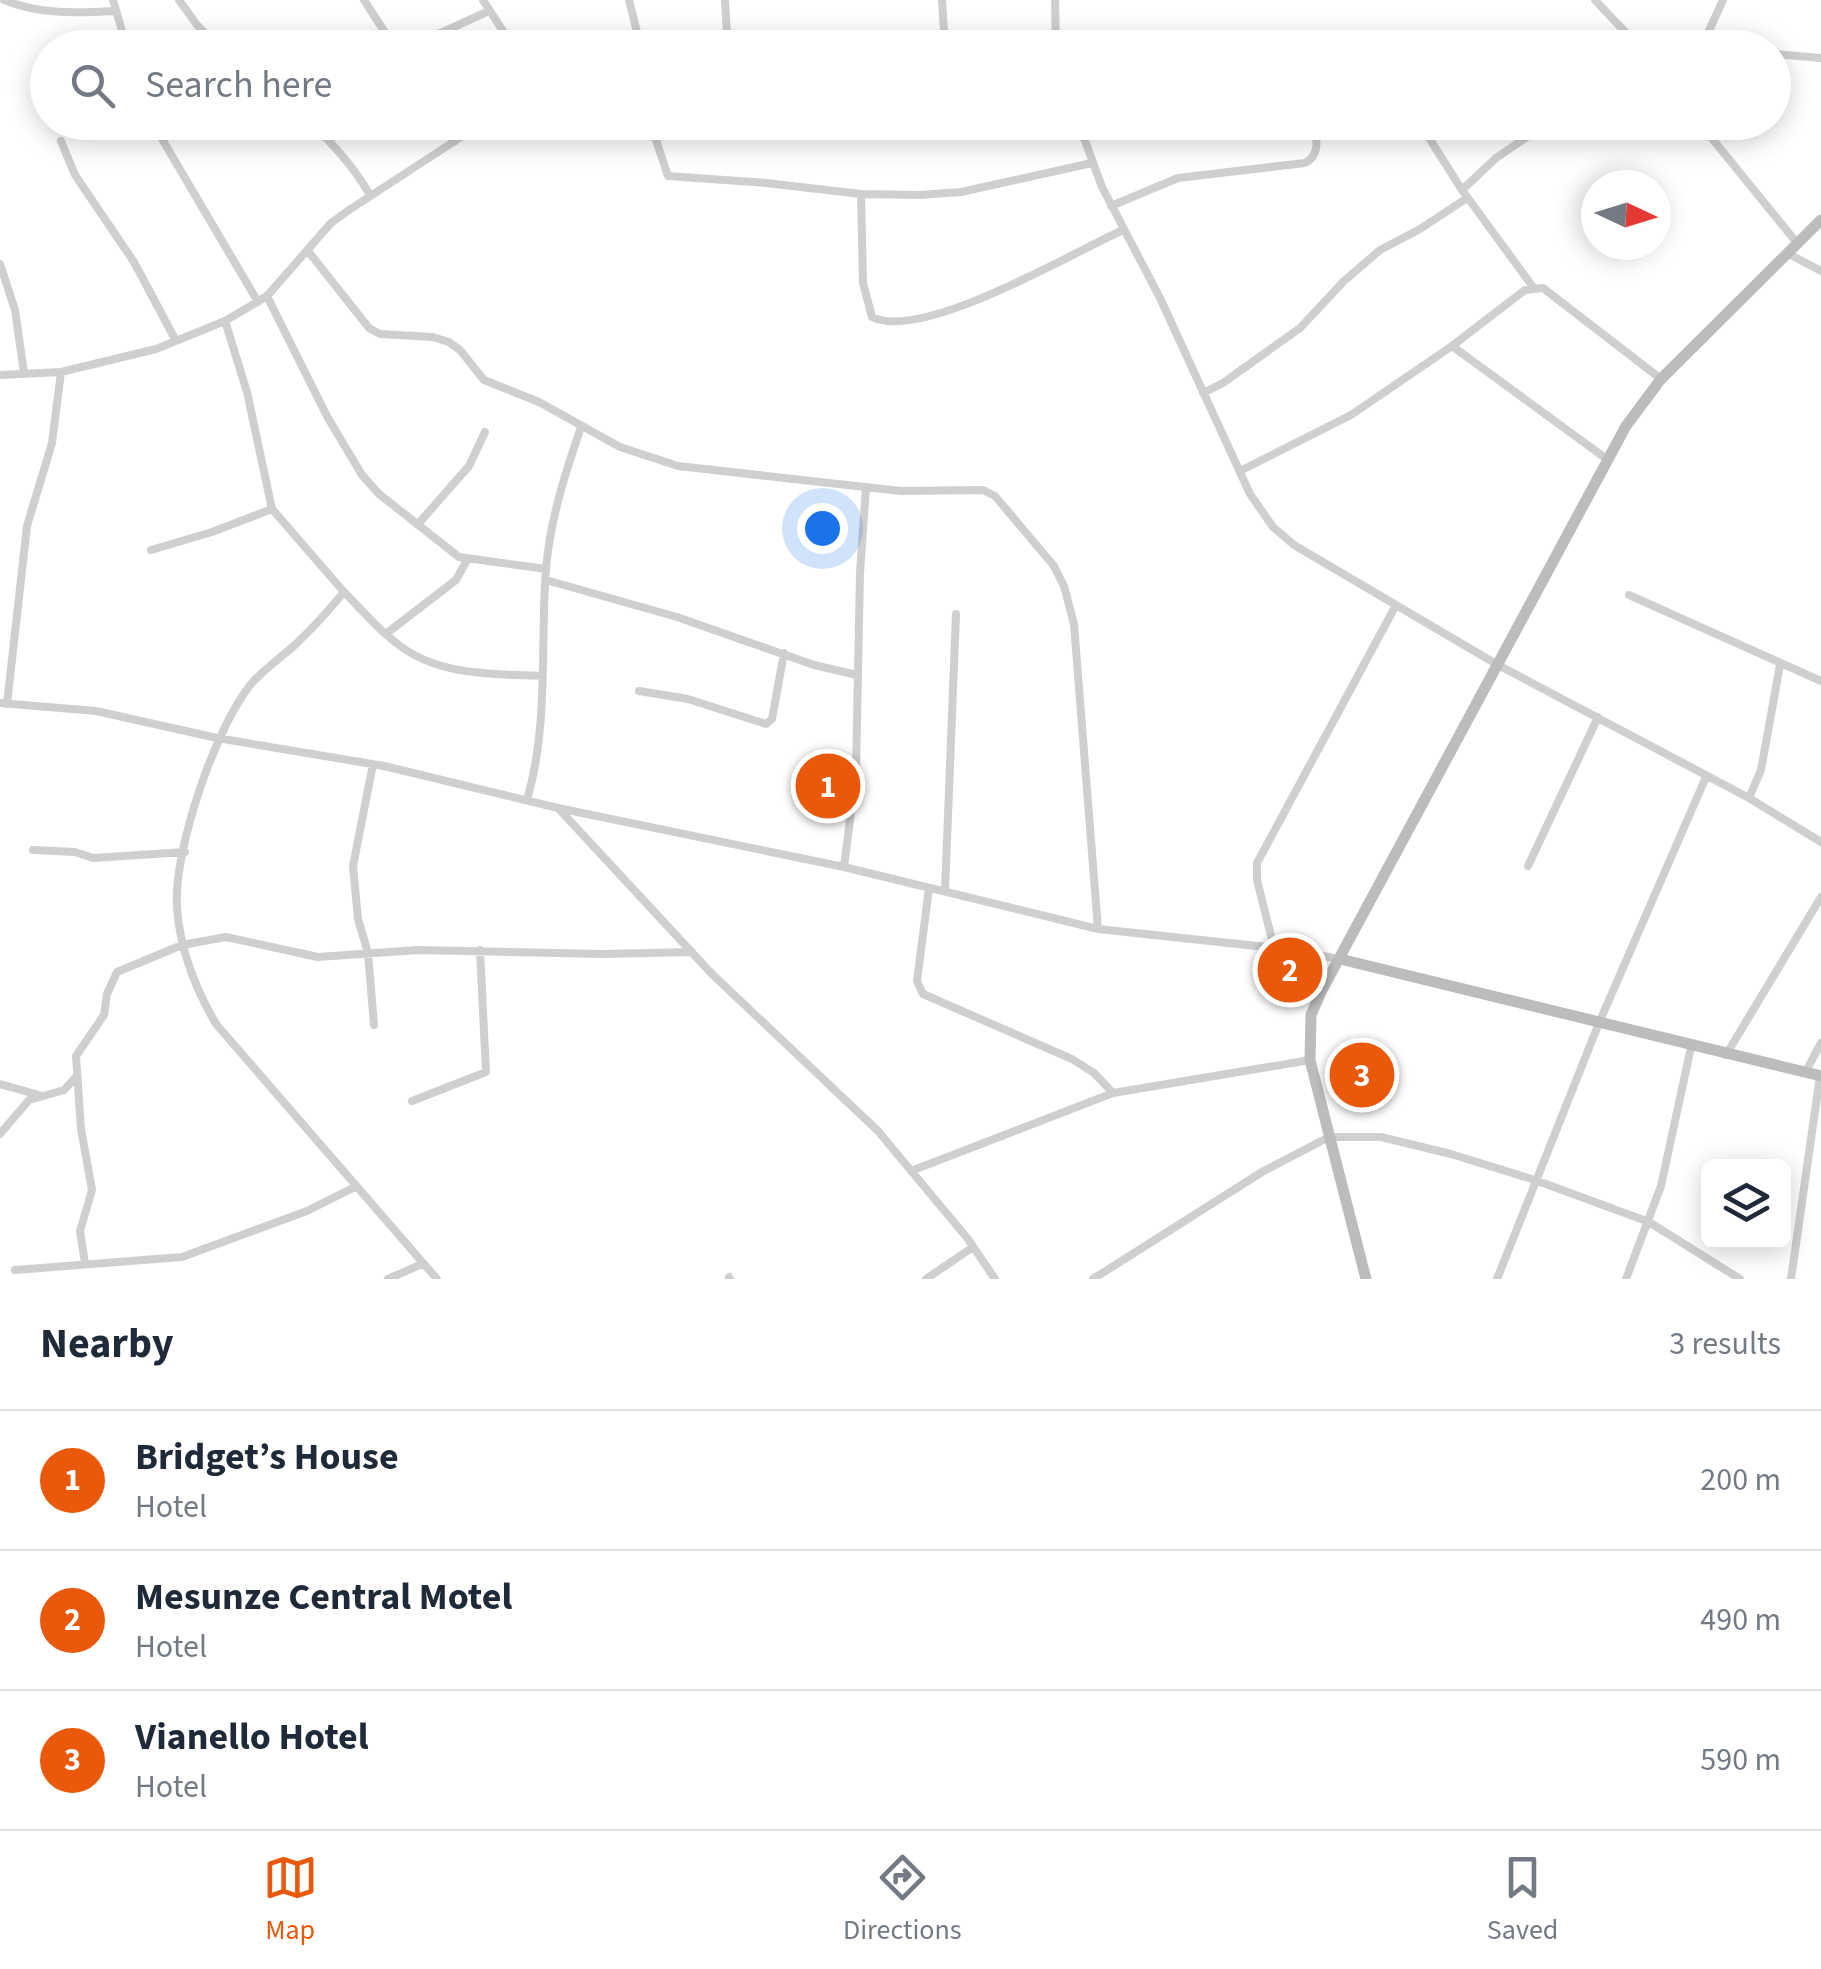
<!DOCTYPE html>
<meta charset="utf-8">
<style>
body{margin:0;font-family:"Source Sans 3",sans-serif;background:#f6f6f7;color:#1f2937}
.controls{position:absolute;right:30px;bottom:30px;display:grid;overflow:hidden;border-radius:15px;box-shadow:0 5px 25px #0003}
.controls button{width:90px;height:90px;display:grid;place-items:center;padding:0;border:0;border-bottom:2px solid #e0e1e3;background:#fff;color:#1f2937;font:50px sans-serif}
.compass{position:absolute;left:1581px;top:170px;width:90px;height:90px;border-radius:50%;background:#fff;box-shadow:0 5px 25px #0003;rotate:94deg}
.you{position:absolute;left:822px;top:528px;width:35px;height:35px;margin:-25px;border:8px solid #fff;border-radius:50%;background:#1a73e8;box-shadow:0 0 0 15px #1a73e833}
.badge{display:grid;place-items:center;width:65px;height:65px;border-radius:50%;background:#ea580c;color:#fff;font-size:32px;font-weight:700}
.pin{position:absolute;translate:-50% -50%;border:5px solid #fff;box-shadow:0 2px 10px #0006}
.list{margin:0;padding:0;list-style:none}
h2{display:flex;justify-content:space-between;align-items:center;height:130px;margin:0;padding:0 40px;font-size:42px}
h2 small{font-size:32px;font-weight:400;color:#747a83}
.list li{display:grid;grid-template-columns:65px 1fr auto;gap:30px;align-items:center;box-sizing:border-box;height:140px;padding:0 40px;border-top:2px solid #e0e1e3}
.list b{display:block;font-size:38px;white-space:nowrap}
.list p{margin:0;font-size:32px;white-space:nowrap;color:#747a83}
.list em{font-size:32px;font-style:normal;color:#747a83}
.icon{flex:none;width:55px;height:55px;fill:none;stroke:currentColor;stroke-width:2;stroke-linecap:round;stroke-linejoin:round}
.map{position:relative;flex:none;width:1821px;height:1279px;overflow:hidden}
.search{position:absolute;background:#fff;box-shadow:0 5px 25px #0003;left:30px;right:30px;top:30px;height:110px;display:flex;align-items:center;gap:25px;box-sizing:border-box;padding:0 35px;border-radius:55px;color:#747a83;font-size:38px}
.sheet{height:550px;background:#fff}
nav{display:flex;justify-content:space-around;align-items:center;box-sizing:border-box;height:140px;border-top:2px solid #e0e1e3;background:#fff;font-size:28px;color:#747a83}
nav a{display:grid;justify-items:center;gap:5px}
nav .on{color:#ea580c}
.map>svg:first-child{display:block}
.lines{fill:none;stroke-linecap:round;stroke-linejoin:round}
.street{stroke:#cfcfcf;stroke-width:8}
.secondary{stroke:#bcbcbc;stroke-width:11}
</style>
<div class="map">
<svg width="1821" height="1279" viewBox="0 0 1821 1279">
<rect width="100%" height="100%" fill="#fff"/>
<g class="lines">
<path class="street" d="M4 0C41 15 77 13 116 11
M113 0 127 48
M179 0 197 25 219 48
M364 0 395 48
M483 0 514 48
M629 0 641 48
M725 0 727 35
M942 0 945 47
M1055 0 1056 45
M1595 0 1628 35
M434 36 489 11
M1702 46 1723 0
M642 48 727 35 945 47 1119 42 1326 48
M1545 48 1628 35 1718 48
M1774 54 1821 58
M152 122 258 302
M309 122C334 144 353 166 370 195
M441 122 454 142
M650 122 668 176 766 183 861 194 919 195 961 192 1092 163
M1078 122 1102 187 1160 298 1250 494 1273 527 1294 545 1498 665 1749 798 1821 842
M1419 122 1462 190 1533 287
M1704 122 1710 136 1797 243
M61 141 75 175 134 262 176 341
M1462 190 1496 158 1549 122
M861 194 863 283 872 317C922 342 1072 253 1123 230
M1111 206 1178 178 1305 163C1321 155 1316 139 1315 122
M308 251 369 328 380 334 433 337 449 342 460 350 484 380 539 402 620 447 678 466 901 491 983 490 995 496 1054 566 1064 586 1074 624 1098 929
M1787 253 1821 271
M0 264 15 310 24 373
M267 296 328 418 362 475 379 494 459 557 546 569
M1452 346 1608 460
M0 375 61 372 156 349 225 321 267 296 331 223 349 210 484 122
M1203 393 1223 383 1300 328 1344 281 1380 250 1420 229 1467 198
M1240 471 1351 415 1452 346 1525 290 1543 288 1661 379
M272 509 344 592C329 610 314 627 297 643 282 657 264 669 251 684 215 728 173 852 177 908 180 950 195 988 216 1024L437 1279
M419 523 469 466 485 432
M151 550 212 532 272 509 247 392 225 321
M546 580 677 617 814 665 857 675
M344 592C363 611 383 635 406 650 445 676 498 674 542 676
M1629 595 1821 681
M387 633 456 580 467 560
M639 691 688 699 766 724 772 719 784 653
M0 703 96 711 217 738 384 766 558 808 844 867 1098 929 1285 949 1339 959
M7 704 27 526 52 443 61 372
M373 764 353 866 358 919 368 953 374 1025
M1749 798 1761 770 1780 665
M527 800C549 725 540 647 546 569 550 520 565 474 581 427
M558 808 711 973 878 1131 968 1239 995 1279
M33 850 75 852 93 858 185 852
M1528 866 1598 717
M844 867 856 773 860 573 866 487
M929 888 917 981 923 994 1072 1059 1094 1073 1113 1093
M945 891 956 614
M1274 948 1257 880V863L1396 605
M1726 1055 1821 897
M1805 1073 1821 1043
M0 1084 39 1095
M412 1101 486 1072 480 950
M0 1134 29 1100 64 1090 76 1077
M911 1171 1113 1093 1310 1060
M85 1263 80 1231 92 1190 81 1129 76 1056 104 1015 107 994 117 972 182 945 226 937 318 957 418 950 603 954 692 952
M15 1270 182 1257 307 1211 355 1187
M729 1277 730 1279
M388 1279 422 1264
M926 1279 973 1247
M1093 1279 1262 1172 1329 1137H1381L1451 1154 1535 1180 1649 1222 1740 1279
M1497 1279 1599 1023 1706 777
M1626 1279 1661 1186 1691 1047
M1791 1279 1820 1076"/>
<path class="secondary" d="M1340 959 1821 1076
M1366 1279 1310 1060 1311 1015 1321 992 1626 426 1661 379 1821 220"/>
</g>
</svg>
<div class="controls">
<button><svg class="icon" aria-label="layers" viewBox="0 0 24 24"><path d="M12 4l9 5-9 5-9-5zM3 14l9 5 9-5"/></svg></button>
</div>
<svg class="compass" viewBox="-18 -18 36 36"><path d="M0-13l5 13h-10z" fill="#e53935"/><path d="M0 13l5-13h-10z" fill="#747a83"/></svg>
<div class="you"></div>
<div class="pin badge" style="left:828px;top:786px">1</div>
<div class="pin badge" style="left:1290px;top:970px">2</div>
<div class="pin badge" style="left:1362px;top:1075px">3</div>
<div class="search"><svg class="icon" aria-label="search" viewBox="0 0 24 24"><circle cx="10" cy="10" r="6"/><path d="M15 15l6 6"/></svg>Search here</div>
</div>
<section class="sheet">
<h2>Nearby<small>3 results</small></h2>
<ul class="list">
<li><span class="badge">1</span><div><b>Bridget’s House</b><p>Hotel</p></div><em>200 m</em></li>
<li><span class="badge">2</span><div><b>Mesunze Central Motel</b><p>Hotel</p></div><em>490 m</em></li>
<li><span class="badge">3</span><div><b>Vianello Hotel</b><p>Hotel</p></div><em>590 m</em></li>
</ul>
</section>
<nav>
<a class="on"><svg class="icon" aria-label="map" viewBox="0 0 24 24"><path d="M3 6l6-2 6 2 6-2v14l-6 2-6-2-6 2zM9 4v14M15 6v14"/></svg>Map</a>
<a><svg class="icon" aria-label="directions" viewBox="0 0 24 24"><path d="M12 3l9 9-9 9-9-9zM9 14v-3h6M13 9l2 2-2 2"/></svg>Directions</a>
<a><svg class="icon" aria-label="saved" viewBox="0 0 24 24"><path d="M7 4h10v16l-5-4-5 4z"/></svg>Saved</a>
</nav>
